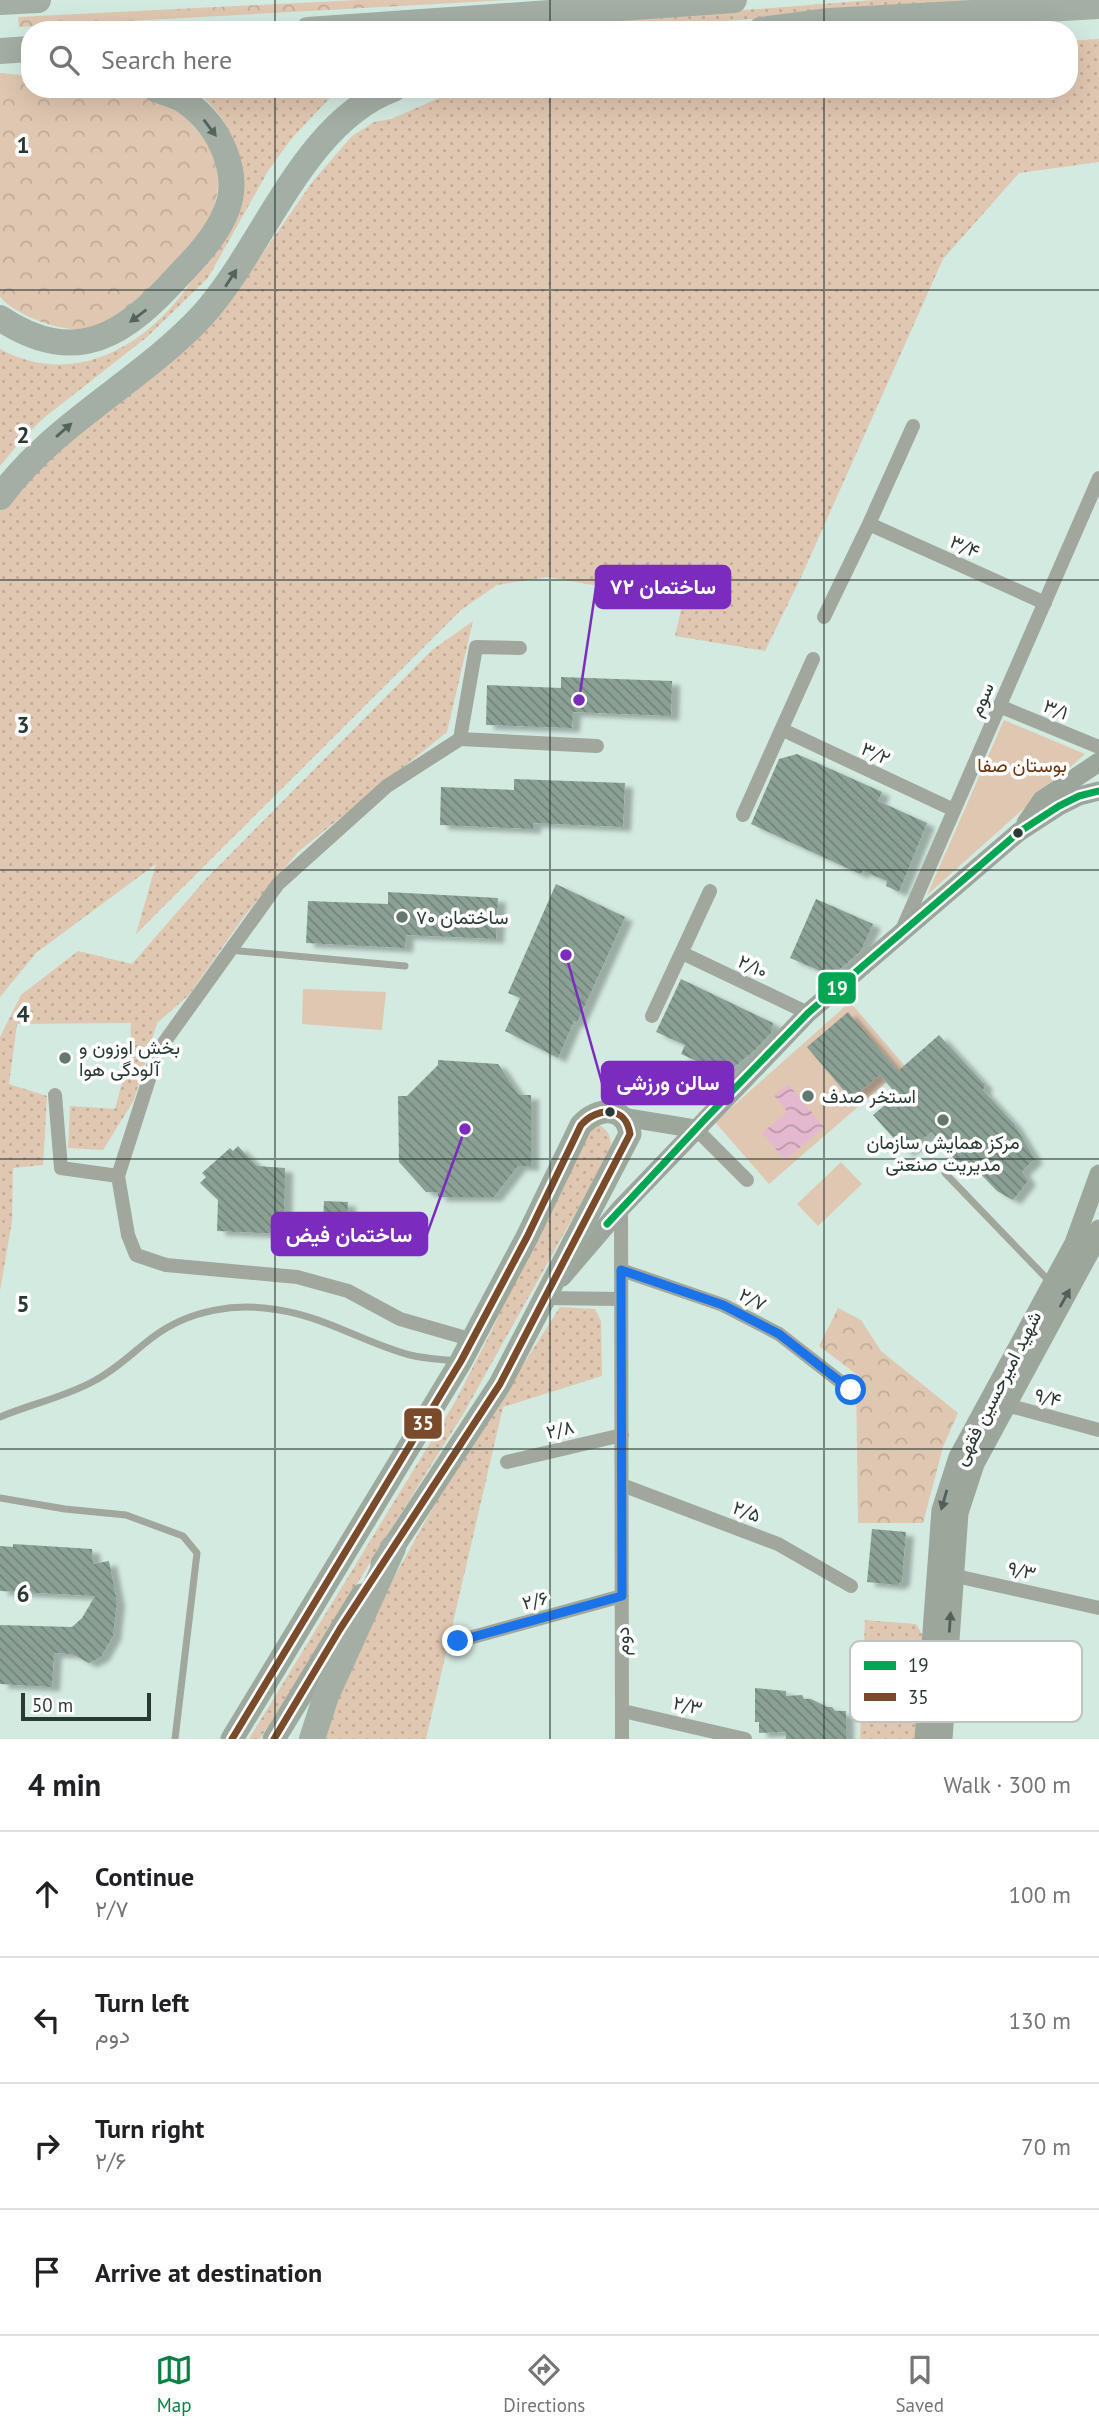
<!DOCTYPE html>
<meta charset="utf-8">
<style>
body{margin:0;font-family:"PT Sans",Vazirmatn,sans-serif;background:#f2f2f2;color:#202124}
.scale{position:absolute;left:21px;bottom:18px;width:130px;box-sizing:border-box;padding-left:7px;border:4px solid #293a33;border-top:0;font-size:19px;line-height:24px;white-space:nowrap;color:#293a33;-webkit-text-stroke:5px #fff;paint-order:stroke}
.stop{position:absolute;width:21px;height:21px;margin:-16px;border:5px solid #1a73e8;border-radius:50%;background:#fff}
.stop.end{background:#1a73e8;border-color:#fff;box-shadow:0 2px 7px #0008}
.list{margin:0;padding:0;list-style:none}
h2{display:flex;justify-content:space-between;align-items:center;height:91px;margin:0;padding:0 28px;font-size:30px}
h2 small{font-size:23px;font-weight:400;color:#757577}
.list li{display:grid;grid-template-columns:46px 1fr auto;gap:21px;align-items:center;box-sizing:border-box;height:126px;padding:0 28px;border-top:2px solid #e0e0e0}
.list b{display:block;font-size:26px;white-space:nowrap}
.list p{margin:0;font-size:23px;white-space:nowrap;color:#757577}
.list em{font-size:23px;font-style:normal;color:#757577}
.icon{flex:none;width:38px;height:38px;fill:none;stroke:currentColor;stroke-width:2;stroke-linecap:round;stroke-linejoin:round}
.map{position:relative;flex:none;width:1099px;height:1739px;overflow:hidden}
.search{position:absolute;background:#fff;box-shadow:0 7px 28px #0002;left:21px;right:21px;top:21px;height:77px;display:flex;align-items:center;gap:18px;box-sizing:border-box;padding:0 24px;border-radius:28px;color:#757577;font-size:26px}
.sheet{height:595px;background:#fff}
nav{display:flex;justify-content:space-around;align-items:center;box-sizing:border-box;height:98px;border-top:2px solid #e0e0e0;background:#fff;font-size:19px;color:#757577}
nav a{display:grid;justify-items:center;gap:4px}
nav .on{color:#0b8043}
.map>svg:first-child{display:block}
.grass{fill:url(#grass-dots)}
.forest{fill:url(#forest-crowns)}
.park{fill:#e0c7b1}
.water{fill:url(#water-waves)}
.building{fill:url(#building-back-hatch);filter:url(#shadow)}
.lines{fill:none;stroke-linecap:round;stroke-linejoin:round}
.lane{stroke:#a1a79d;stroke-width:7}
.street{stroke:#a1a79d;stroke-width:14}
.secondary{stroke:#9da69b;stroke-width:19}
.primary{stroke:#9ea99e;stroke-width:23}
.highway{stroke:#a3aea4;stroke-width:26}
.bus-1-casing{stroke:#fff;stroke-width:12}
.bus-2-casing{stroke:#fff;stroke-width:12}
.bus-1{stroke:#00a651;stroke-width:7}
.bus-2{stroke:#7a4b2a;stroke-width:7}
.oneway{fill:#54635b}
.oneway2{fill:#526057}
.route{stroke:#1a73e8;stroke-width:9}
.grid{fill:none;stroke:#293a33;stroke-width:2;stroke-opacity:0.55}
.bus-dot{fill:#293a33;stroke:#fff;stroke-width:2.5}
.poi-dot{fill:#647870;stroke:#fff;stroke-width:2.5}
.labels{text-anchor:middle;stroke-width:7;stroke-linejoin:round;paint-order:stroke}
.street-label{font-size:19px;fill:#293a33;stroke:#fff}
.park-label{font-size:19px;fill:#6f3208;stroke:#fff}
.poi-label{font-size:19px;fill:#293a33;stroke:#fff;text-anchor:start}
.key{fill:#fff;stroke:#bfc4c2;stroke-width:2}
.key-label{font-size:19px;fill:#293a33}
.grid-label{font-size:23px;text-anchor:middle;font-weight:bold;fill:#293a33;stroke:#fff;stroke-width:7;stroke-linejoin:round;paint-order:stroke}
.leader{fill:none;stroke:#7b2cbf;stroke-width:2.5}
.callout-dot{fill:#7b2cbf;stroke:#fff;stroke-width:2.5}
.callout{fill:#7b2cbf;stroke:#7b2cbf;stroke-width:2.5}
.callout-label{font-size:21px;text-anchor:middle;font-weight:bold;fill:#fff}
.line-badge{stroke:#fff;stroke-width:2.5}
.badge-label{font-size:19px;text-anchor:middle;font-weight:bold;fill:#fff}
</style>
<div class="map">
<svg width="1099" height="1739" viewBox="0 0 1099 1739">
<defs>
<pattern id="grass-dots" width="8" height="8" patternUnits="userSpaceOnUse" patternTransform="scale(1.75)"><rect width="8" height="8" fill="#e0c7b1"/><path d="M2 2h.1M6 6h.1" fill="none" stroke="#c0ac99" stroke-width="1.8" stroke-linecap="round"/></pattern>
<pattern id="forest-crowns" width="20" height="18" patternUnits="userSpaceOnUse" patternTransform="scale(1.75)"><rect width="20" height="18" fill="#e0c7b1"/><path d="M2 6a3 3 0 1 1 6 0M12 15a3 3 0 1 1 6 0" fill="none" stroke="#c0ac99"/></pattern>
<pattern id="water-waves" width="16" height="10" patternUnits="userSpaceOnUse" patternTransform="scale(1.75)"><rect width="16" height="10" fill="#e4b9cf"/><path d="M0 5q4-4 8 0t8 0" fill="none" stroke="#b997a9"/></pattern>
<pattern id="building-back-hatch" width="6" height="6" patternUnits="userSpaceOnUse" patternTransform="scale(1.75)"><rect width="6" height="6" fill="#8ca195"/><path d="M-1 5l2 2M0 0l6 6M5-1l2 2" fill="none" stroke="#72847a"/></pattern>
<filter id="shadow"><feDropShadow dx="8" dy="4.5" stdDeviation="2" flood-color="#0004"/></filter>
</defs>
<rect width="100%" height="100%" fill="#d3eae1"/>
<path class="grass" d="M873 0H1003L607 30H489Z
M1099 39V162L1019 173 943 259 802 575 765 651 675 636 683 601 548 577 497 585 461 610 136 934 156 864 36 953 0 997V511L21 482 249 273 313 181 352 136 374 122 391 119 439 98 482 89H1069V41Z
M193 89H343L329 99 292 138 268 171 208 278 147 337 45 417 25 436 0 466V349C76 390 151 344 194 277 201 267 205 254 209 243 220 219 231 194 242 170 231 132 225 114 193 89Z
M473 621 447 732 298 852 245 915 189 995 157 1023 134 1100 103 1150 68 1148 70 1106 115 1109 130 1053 131 1023 17 1024 9 1084 47 1096 43 1165 13 1168 12 1221 0 1291V1037L21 995 78 951 132 964 205 880 432 650Z
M598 1124C609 1131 612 1137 610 1151L465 1411 260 1739H249L455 1402 492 1330 582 1133Z
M560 1307 595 1309 601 1321 602 1376 503 1407 426 1739H319L382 1599 441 1493Z
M865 1620 916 1624 923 1636 917 1739H860Z"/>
<path class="forest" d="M358 0H508L19 27 18 17Z
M0 73 30 76V89C76 89 128 83 171 105 219 130 232 187 202 232 195 243 184 254 175 264 153 291 126 317 92 328 67 335 16 316 0 297Z
M838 1308 861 1320 881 1351 958 1413 943 1447 923 1523H858L856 1374 819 1346Z"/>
<path class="park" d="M1004 720 1085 754 927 895Z
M303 989 386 992 382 1030 302 1024Z
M850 1002 905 1066 769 1184 715 1122Z
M841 1162 862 1184 818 1226 797 1204Z"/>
<path class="water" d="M788 1084 824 1127 785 1160 762 1133 787 1112 774 1095Z"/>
<path class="building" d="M561 677 672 681 671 716 573 712 572 728 486 725 487 685 561 688Z
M797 754 882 792 878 801 927 823 899 892 886 886 887 881 863 871 860 874 751 824 779 759Z
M514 779 625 783 623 827 533 823V829L440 825 441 787 514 790Z
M556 884 625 917 577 1023 574 1021 558 1058 505 1031 520 998 508 993Z
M388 892 498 898 496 939 406 935 405 948 306 943 308 901 388 904Z
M816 899 873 924 861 951 832 976 790 958Z
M681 979 773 1023 771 1033 755 1050 726 1074 681 1054 685 1045 656 1032Z
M848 1012 898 1071 939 1035 985 1085 983 1090 1014 1124 1035 1159 1022 1171 1028 1181 1013 1200 997 1191 973 1166 958 1164 932 1132 906 1152 873 1115 897 1095 880 1075 851 1099 807 1047Z
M438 1060 498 1064 519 1095H531V1166H518L494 1197H438V1192H426L399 1162 398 1096H407L438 1065Z
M238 1146 257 1166 285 1168 284 1234 217 1231 218 1200 200 1183 206 1177 202 1173 230 1148 233 1151Z
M324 1201 348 1202 347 1227 323 1226Z
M872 1529 906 1532 902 1581 897 1585 867 1582Z
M13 1544 92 1549 93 1564 109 1561 117 1602 113 1636 101 1657 89 1663 72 1654 54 1653 52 1687 0 1684V1625L72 1627 82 1618 95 1596 0 1591V1546L13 1547Z
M755 1688 786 1691V1696L802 1695 804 1699H811L827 1707H832L835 1711H846V1739H786V1732L759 1733V1722H755Z"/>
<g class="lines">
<path class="lane" d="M229 950 405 966
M945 1173 1051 1283
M0 1417C31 1404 65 1397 94 1381 117 1369 133 1352 153 1337 189 1310 236 1302 279 1310 325 1317 365 1343 410 1355 425 1359 442 1359 457 1361
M0 1498 65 1509 126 1515 183 1536 197 1553 175 1739"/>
<path class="street" d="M869 524 1045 603
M824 617 869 524 913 426
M999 706 1099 747
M783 730 954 810
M460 739 476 647 520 648
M743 815 813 659
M901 932 1099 478
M682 953 808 1013
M652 1016 710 891
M55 1095 61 1168 118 1176
M696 1129 747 1180
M621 1208 622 1739
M621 1270 723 1305 779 1334 851 1390
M544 1298 621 1299
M473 1340 400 1319 348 1291 297 1277 166 1265 136 1255 128 1235 118 1176 158 1051 278 884 387 786 460 739 597 746
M999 1403 1099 1430
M507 1462 622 1435
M622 1485 778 1544 851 1586
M947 1574 1099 1608
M458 1641 622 1596
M623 1711 745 1739"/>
<path class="secondary" d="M1026 823 1042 800 1099 762
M623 1117 696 1129
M562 1277 621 1208 808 1013 1019 832 1059 806 1079 796 1099 791
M924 1739 941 1510 958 1457 1074 1243 1099 1174
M943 1739 959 1513 975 1464 1091 1250 1099 1229"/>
<path class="primary" d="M232 1739 461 1361 527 1237 581 1125C597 1107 626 1105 630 1134L500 1384 382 1564
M274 1739 362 1595"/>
<path class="highway" d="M0 2 38 0
M308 30 734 0
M761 30 829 21 1099 6
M0 51 30 49
M0 318C77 369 126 334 180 274 197 256 215 237 225 214 243 175 220 126 186 102 178 96 165 93 156 89
M0 497C54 423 139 383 201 317 263 250 302 123 393 89
M312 1739 326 1696 393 1548"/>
<g class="bus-1-casing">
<path id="bus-1" d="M607 1224 707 1117 808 1013 1019 832 1059 806 1079 796 1099 791"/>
</g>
<g class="bus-2-casing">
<path id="bus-2" d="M232 1739 461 1361 527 1237 581 1125C597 1107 626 1105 630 1134L500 1384 340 1629 274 1739"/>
</g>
<use href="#bus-1" class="bus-1"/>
<use href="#bus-2" class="bus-2"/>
</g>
<defs><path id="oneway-solid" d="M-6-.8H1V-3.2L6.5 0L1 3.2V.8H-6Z" transform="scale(1.75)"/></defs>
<g class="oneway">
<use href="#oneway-solid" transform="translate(210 128) rotate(53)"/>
<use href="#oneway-solid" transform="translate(231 278) rotate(-57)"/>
<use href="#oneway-solid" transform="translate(138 316) rotate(143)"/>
<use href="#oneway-solid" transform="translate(64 430) rotate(-41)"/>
</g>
<g class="oneway2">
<use href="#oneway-solid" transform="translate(1065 1298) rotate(-61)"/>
<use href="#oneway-solid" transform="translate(944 1500) rotate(106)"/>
<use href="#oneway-solid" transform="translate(950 1622) rotate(-86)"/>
</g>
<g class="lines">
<path class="route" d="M458 1641 622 1596 621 1270 723 1305 779 1334 851 1390"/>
</g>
<path class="grid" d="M275 0V30M550 0V30M824 0V30M275 89V1739M550 89V1739M824 89V1739M0 290H1099M0 580H1099M0 870H1099M0 1159H1099M0 1449H1099"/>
<g class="bus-dot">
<circle cx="1018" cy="833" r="6"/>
<circle cx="610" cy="1112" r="6"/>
</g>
<g class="poi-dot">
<circle cx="402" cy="917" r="7"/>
<circle cx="65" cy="1058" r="7"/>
<circle cx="808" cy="1096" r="7"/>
<circle cx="943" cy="1120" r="7"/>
</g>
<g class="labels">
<g class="street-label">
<text transform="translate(965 546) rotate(24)" y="7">۳/۴</text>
<text transform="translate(981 699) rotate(-66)" y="7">سوم</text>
<text transform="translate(1056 709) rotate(22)" y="7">۳/۱</text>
<text transform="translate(876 753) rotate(25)" y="7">۳/۲</text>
<text transform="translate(753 966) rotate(25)" y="7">۲/۱۰</text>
<text transform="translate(753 1299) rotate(27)" y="7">۲/۷</text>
<text transform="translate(997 1388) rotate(-63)" y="7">شهید امیرحسین فقهی</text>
<text transform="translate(1048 1397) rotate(14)" y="7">۹/۴</text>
<text transform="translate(560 1429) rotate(-13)" y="7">۲/۸</text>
<text transform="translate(747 1511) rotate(21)" y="7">۲/۵</text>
<text transform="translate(1022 1570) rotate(13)" y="7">۹/۳</text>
<text transform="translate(535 1600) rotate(-15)" y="7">۲/۶</text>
<text transform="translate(622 1641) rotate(-90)" y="7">دوم</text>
<text transform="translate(688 1705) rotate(12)" y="7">۲/۳</text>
</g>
<g class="park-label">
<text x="1022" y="772">بوستان صفا</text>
</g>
<g class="poi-label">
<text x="416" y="924">ساختمان ۷۰</text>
<text x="79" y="1054">بخش اوزون و<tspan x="79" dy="22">آلودگی هوا</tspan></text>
<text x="822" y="1103">استخر صدف</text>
<text x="943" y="1149" text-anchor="middle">مرکز همایش سازمان<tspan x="943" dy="22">مدیریت صنعتی</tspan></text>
</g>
</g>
<rect x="850" y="1641" width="232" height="81" rx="10" class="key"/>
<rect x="864" y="1661" width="32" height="9" fill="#00a651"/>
<rect x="864" y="1693" width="32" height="8" fill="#7a4b2a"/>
<g class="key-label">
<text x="908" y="1672">19</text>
<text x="908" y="1704">35</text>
</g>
<g class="grid-label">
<text x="23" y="153">1</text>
<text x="23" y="443">2</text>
<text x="23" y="733">3</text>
<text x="23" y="1022">4</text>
<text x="23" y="1312">5</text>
<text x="23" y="1602">6</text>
</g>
<path class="leader" d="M579 700L596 587M566 955L602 1083M465 1129L427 1234"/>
<g class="callout-dot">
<circle cx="579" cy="700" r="7"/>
<circle cx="566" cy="955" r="7"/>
<circle cx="465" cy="1129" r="7"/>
</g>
<g class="callout">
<rect x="596" y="566" width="134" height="42" rx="7"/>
<rect x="602" y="1062" width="131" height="42" rx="7"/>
<rect x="272" y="1213" width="155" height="42" rx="7"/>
</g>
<g class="callout-label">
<text x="663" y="594">ساختمان ۷۲</text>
<text x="668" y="1090">سالن ورزشی</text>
<text x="349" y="1242">ساختمان فیض</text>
</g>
<g class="line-badge">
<rect x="817" y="971" width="40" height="34" rx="7" fill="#00a651"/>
<rect x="403" y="1407" width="40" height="33" rx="7" fill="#7a4b2a"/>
</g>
<g class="badge-label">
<text x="837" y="995">19</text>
<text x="423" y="1430">35</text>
</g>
</svg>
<div class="scale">50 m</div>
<div class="stop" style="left:851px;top:1390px"></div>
<div class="stop end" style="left:458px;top:1641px"></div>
<div class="search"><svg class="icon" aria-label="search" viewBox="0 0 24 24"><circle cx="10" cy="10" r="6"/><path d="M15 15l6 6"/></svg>Search here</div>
</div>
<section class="sheet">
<h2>4 min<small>Walk · 300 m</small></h2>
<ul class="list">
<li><svg class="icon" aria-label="ahead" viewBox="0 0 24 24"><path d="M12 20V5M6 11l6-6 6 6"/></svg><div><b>Continue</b><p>۲/۷</p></div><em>100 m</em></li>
<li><svg class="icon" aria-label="left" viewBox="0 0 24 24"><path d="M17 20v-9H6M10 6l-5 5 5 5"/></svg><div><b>Turn left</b><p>دوم</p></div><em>130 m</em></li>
<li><svg class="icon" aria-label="right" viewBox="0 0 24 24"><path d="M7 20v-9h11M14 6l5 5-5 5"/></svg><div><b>Turn right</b><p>۲/۶</p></div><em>70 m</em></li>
<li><svg class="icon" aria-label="arrive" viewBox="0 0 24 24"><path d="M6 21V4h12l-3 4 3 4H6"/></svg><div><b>Arrive at destination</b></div></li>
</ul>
</section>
<nav>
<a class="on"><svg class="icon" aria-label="map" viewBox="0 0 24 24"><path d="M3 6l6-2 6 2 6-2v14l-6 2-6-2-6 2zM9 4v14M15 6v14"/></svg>Map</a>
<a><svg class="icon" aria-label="directions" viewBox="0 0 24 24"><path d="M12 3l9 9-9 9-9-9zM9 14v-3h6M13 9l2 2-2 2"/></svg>Directions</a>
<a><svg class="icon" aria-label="saved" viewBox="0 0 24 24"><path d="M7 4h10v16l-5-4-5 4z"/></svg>Saved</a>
</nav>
